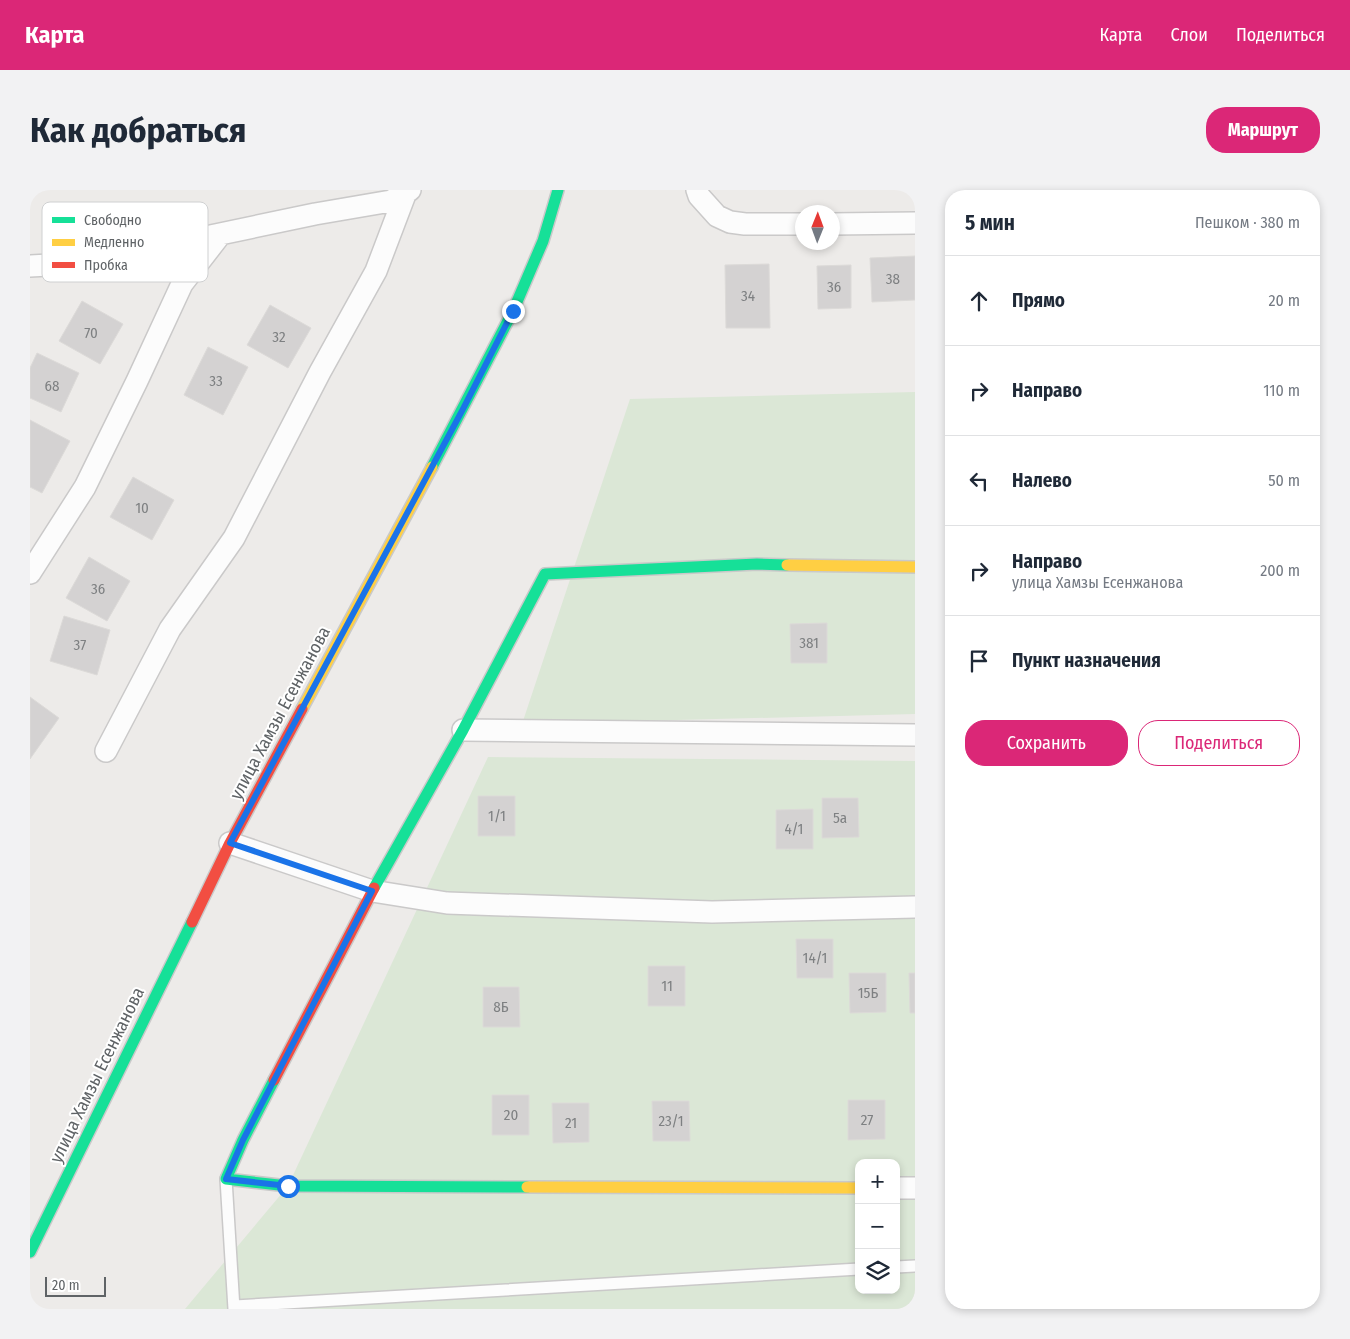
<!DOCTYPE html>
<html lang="ru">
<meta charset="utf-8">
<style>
body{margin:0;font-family:"Fira Sans Condensed",sans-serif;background:#f2f2f3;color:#1f2937}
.controls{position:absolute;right:15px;bottom:15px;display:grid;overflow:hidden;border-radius:10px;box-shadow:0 2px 8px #0003}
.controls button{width:45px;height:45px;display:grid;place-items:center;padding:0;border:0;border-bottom:1px solid #e0e1e3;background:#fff;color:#1f2937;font:25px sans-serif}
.compass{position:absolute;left:765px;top:15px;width:45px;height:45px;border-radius:50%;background:#fff;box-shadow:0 2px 8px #0003;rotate:1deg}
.scale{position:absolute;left:15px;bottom:12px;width:61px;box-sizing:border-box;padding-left:5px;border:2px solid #5f6366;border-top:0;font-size:14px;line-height:18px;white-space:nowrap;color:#5f6366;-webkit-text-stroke:4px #fff;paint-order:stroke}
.stop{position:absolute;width:15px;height:15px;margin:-11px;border:4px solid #1a73e8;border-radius:50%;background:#fff}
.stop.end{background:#1a73e8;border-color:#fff;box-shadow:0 1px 5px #0008}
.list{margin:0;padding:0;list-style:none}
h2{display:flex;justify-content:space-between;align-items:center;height:65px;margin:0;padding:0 20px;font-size:21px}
h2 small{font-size:16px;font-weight:400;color:#747a83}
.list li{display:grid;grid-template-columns:32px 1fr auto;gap:15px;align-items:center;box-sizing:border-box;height:90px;padding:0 20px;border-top:1px solid #e0e1e3}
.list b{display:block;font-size:19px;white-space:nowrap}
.list p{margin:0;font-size:16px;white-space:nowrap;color:#747a83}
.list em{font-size:16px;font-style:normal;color:#747a83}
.actions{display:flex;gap:10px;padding:15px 20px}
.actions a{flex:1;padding:11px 0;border:1px solid #db2777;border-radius:20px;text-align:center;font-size:18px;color:#db2777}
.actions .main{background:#db2777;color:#fff}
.icon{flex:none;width:28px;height:28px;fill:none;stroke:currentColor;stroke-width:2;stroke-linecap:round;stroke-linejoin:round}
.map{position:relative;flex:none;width:885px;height:1119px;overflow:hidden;border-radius:20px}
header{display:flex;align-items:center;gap:30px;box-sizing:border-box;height:70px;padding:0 25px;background:#db2777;color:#fff}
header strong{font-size:24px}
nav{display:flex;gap:28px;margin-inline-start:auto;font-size:18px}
.intro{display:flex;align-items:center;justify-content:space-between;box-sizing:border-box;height:120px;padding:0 30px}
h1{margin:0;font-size:35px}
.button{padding:12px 22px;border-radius:20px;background:#db2777;color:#fff;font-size:18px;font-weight:700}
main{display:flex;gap:30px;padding:0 30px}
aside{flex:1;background:#fff;border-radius:20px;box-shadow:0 2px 8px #0003}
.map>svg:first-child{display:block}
.green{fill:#dbe7d6;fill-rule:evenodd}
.building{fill:#d4d2d2;stroke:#dcdad8}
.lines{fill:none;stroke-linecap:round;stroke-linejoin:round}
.lane-casing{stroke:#cac9c9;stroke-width:14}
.street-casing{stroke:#cac9c9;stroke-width:24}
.fast-casing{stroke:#c9c9c9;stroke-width:14}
.slow-casing{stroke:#c9c9c9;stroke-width:14}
.jam-casing{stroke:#c9c9c9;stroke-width:14}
.lane{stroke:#fcfcfc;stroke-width:11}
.street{stroke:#fcfcfc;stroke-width:21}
.fast{stroke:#16e098;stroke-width:11}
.slow{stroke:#ffcf43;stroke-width:11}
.jam{stroke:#f24e42;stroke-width:11}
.route{stroke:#1a73e8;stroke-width:6}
.labels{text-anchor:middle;stroke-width:4;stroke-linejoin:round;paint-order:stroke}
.number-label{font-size:15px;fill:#7e8082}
.street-label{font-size:18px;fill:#5f6366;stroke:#fff}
.key{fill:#fff;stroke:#cfd0d1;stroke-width:1}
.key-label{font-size:14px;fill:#5f6366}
</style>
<header>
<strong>Карта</strong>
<nav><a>Карта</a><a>Слои</a><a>Поделиться</a></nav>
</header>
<div class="intro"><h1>Как добраться</h1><a class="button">Маршрут</a></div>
<main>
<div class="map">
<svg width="885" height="1119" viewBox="0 0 885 1119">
<rect width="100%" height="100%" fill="#edebe9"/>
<path class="green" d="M885 202V524L492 534 600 209Z
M458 567 885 571V1119H155L258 996ZM829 973H866V1100H829Z"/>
<path class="building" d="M885 66V110L842 112 840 68Z
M739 74 740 138H696L695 75Z
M821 75V118L788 119 787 76Z
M52 111 93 134 70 174 29 151Z
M240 115 281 138 258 178 217 155Z
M178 157 218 177 193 225 154 205Z
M7 163 49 183 31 222 0 208V178Z
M0 230 40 251 12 303 0 297Z
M103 287 144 310 122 350 80 327Z
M59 367 100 391 77 431 36 408Z
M34 426 80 440 67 485 20 471Z
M797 433V473H761L760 434Z
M0 507 29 528 0 569Z
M448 606H485V646H448Z
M792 608H828L829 647 792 648Z
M783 619V659H746V620Z
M766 749H803V788H767Z
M618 776H655V816H618Z
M819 783H856V822L820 823Z
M879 783H885V823H880Z
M453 797H489L490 837H453Z
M462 905H499V945H462Z
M818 910H855V949L818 950Z
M622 911H659L660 951H623Z
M522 913H559V952L523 953Z"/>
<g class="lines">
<g class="lane-casing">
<path id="lane" d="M196 989 204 1119
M866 1077 885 1076
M205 1116 829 1079"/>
</g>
<g class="street-casing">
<path id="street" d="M667 0 669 6 687 26 700 32 715 34H772
M802 34 885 33
M0 76 37 74 128 57 285 24 361 11 380 0
M0 383 55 297 107 191 152 94 190 45
M433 540 885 545
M76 561 140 439 204 348 290 182 346 81 376 2
M200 653 342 701 417 713 682 722 885 717
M866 998H885"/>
</g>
<g class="fast-casing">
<path id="fast" d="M402 277 483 121 513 51 528 0
M344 698 433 540 515 384 727 374 757 375
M244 890 213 950 196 989 258 996 497 997
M0 1062 162 732"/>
</g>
<g class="slow-casing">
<path id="slow" d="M757 375 885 377
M272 519 402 277
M497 997 829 998"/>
</g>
<g class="jam-casing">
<path id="jam" d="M162 732 200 653 272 519
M244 890 344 698"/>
</g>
<use href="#lane" class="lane"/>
<use href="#street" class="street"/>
<use href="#fast" class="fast"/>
<use href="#slow" class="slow"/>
<use href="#jam" class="jam"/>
</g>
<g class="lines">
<path class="route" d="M258 996 196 989 213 950 342 701 200 653 433 219 483 121"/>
</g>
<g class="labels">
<g class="number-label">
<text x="863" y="94">38</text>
<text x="804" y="102">36</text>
<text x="718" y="111">34</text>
<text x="61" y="148">70</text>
<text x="249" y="152">32</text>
<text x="186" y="196">33</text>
<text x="22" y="201">68</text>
<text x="112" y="323">10</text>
<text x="68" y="404">36</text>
<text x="779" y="458">381</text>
<text x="50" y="460">37</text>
<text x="467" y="631">1/1</text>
<text x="810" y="633">5а</text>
<text x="764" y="644">4/1</text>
<text x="785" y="773">14/1</text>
<text x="637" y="801">11</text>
<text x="838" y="808">15Б</text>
<text x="471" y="822">8Б</text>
<text x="481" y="930">20</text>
<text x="837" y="935">27</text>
<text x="641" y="936">23/1</text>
<text x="541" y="938">21</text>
</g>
<g class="street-label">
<text transform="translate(250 523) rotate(-62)" y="6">улица Хамзы Есенжанова</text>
<text transform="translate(67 885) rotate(-64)" y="6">улица Хамзы Есенжанова</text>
</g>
</g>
<rect x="12" y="12" width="166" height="80" rx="8" class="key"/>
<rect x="22" y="27" width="23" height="6" fill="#16e098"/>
<rect x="22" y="49" width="23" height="7" fill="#ffcf43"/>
<rect x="22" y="72" width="23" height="6" fill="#f24e42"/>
<g class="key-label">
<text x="54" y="35">Свободно</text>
<text x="54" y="57">Медленно</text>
<text x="54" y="80">Пробка</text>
</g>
</svg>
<div class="controls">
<button>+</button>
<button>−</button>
<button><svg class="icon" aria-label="layers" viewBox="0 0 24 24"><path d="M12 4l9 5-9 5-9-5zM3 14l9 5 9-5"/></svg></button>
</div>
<svg class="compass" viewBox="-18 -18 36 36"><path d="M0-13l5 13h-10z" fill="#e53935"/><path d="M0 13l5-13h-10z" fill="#747a83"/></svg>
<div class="scale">20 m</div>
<div class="stop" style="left:258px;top:996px"></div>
<div class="stop end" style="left:483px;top:121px"></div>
</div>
<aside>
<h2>5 мин<small>Пешком · 380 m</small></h2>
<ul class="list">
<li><svg class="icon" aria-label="ahead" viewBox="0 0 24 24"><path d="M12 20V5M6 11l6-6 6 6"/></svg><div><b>Прямо</b></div><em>20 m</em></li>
<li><svg class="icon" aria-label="right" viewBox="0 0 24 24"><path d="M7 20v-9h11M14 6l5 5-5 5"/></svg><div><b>Направо</b></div><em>110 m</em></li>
<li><svg class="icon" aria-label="left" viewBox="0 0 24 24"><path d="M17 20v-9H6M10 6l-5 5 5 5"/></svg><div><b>Налево</b></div><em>50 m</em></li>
<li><svg class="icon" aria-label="right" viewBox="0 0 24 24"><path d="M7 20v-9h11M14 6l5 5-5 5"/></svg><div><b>Направо</b><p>улица Хамзы Есенжанова</p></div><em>200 m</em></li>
<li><svg class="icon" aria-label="arrive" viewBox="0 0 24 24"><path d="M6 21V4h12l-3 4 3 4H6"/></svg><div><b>Пункт назначения</b></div></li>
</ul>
<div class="actions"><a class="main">Сохранить</a><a>Поделиться</a></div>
</aside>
</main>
